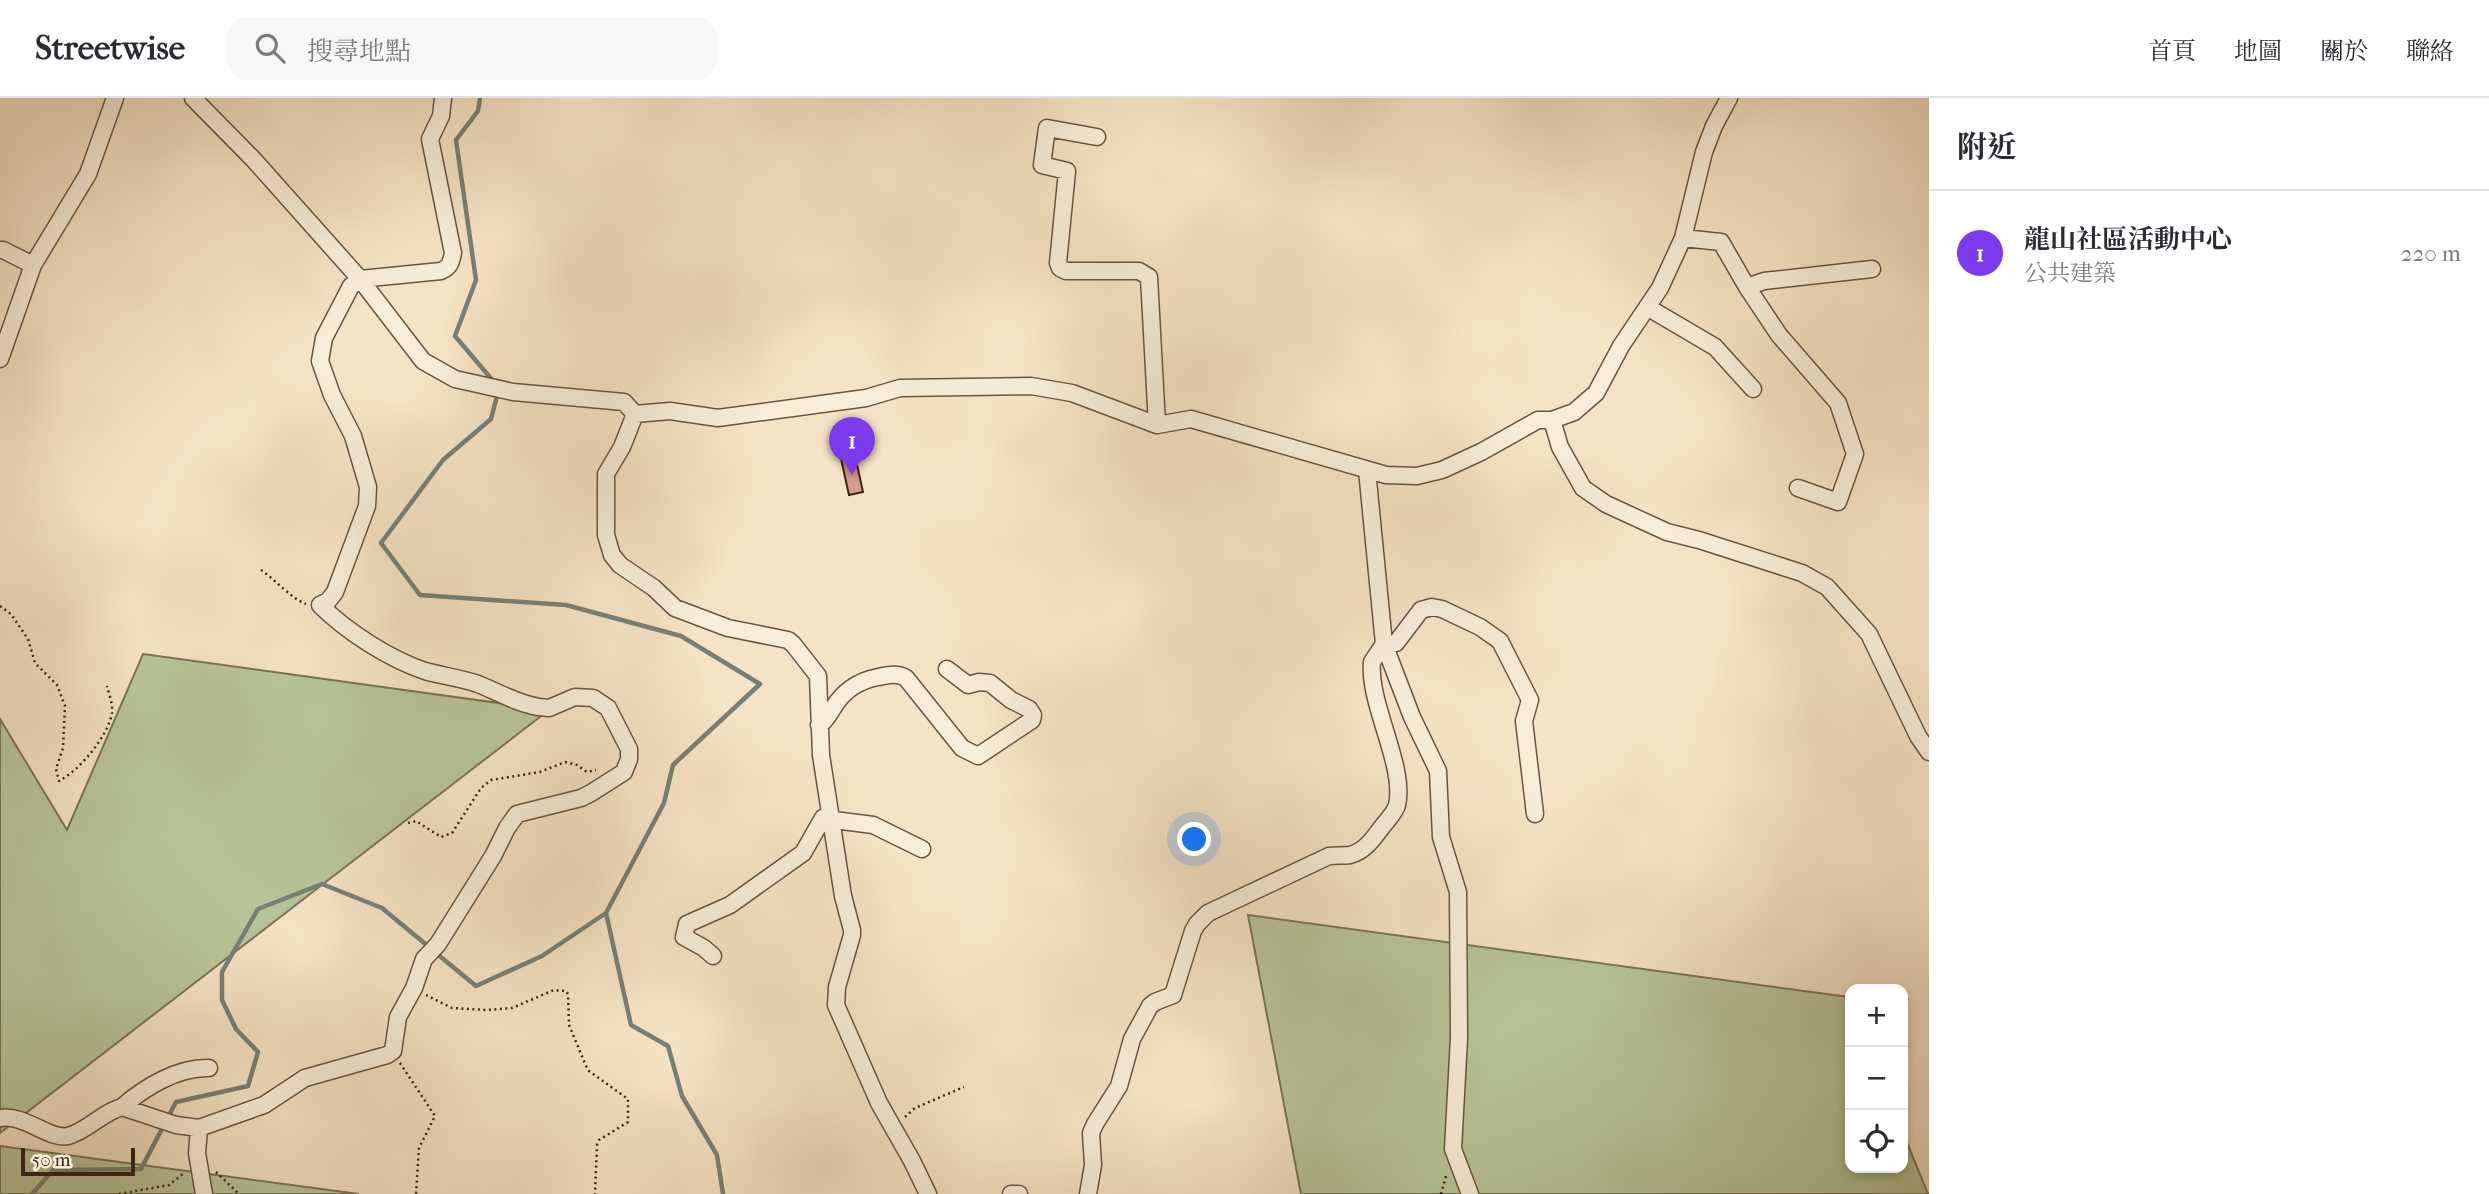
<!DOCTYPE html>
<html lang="zh-TW">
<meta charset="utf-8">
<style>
body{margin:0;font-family:"IM FELL French Canon","Noto Serif TC",serif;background:#f7f7f7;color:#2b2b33}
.controls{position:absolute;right:21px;bottom:21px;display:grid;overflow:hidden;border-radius:14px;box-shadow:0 4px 10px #0003}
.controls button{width:63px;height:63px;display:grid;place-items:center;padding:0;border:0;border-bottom:2px solid #e1e1e2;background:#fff;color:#2b2b33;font:35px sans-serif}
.scale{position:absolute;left:21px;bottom:18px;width:114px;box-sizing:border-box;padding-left:7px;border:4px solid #3f2418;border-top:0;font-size:19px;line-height:24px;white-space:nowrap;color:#3f2418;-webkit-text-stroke:5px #f8edd9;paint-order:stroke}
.you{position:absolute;left:1195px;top:742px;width:24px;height:24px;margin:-18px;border:5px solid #fff;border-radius:50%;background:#1a73e8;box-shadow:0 0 0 10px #1a73e833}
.badge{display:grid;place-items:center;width:46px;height:46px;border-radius:50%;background:#7c3aed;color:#fff;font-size:23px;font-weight:700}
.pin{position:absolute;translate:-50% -58px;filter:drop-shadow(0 2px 4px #0008)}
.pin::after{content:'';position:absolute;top:37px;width:24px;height:21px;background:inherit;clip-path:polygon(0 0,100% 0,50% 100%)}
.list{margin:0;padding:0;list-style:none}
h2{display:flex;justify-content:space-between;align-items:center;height:91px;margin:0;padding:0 28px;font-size:30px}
h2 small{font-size:23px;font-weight:400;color:#7c7c81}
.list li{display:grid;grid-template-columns:46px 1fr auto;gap:21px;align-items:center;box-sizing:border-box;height:126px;padding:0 28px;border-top:2px solid #e1e1e2}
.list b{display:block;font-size:26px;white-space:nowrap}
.list p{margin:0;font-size:23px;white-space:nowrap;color:#7c7c81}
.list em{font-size:23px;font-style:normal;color:#7c7c81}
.icon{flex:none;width:38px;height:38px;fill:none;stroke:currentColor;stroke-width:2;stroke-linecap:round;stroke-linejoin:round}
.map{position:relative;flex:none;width:1929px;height:1096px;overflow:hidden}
header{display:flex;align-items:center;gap:42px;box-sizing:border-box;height:98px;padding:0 35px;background:#fff;border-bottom:2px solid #e1e1e2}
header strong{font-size:33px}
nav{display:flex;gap:38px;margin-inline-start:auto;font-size:24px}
.search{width:490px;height:63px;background:#f7f7f7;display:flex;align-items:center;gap:18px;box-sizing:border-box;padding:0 24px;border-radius:21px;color:#7c7c81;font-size:26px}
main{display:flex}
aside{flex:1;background:#fff}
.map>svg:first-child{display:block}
.green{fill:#b7c598;stroke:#7b7458;stroke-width:2}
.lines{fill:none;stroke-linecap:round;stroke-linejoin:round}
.stream{stroke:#778076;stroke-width:4.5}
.building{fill:#d89b8e;stroke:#3f2418;stroke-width:2}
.minor-casing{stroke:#6c5443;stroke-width:19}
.path{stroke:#3f2418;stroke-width:2.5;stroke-dasharray:2 3.5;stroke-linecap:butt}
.minor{stroke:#f8edd9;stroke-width:16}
</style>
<header>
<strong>Streetwise</strong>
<div class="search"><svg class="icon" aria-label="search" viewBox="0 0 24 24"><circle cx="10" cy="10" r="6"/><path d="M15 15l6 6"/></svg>搜尋地點</div>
<nav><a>首頁</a><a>地圖</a><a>關於</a><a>聯絡</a></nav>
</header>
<main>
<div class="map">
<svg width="1929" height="1096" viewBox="0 0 1929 1096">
<rect width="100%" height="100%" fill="#f5e3c5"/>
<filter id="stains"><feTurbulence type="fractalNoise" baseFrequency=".00286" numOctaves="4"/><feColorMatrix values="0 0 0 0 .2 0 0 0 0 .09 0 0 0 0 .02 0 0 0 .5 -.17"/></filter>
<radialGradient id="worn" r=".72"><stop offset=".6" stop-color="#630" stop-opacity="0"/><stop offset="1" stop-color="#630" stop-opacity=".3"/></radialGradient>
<path class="green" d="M143 556 549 612 0 1035V621L67 732Z
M1248 817 1848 899 1850 905V1070H1903V1035L1928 1096H1301Z
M0 1048 359 1096H0Z"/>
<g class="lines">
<path class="stream" d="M480 0 478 13 456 42 476 182 455 238 494 284
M606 815 631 927 668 948 682 998 717 1057 723 1096
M436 855 476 888 542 858 606 815 664 705 673 667 760 586 681 538 566 507 420 497 381 445 443 362 491 321 498 294
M32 1096 53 1072 141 1071 176 1004 248 988 258 954 236 931 222 902V874L258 811 322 786 382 810 429 849"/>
</g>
<path class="building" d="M848 326 863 394 849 397 834 329Z"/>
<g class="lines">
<g class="minor-casing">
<path id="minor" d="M193 0 254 62 360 181 423 263 455 281 513 294 624 304 635 316 670 313 718 320 866 300 900 290 1031 288 1072 295 1157 327 1191 321 1386 377 1417 378 1442 372 1481 354 1538 322H1552L1574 314 1596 295 1621 248 1660 190 1683 140 1704 54 1714 28 1729 0
M1097 39 1047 30 1042 67 1067 73 1058 165 1060 170 1066 173H1139L1149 179 1157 327
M1683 140 1721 144 1747 189 1779 237 1838 305 1855 356 1838 404 1798 390
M0 152H3L33 167
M1747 189 1764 183 1872 171
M1647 209 1715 249 1753 291
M0 261 33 167 88 76 115 0
M635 316 622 349 606 376V437L612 457 620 467 654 490 675 510 728 530 788 542 793 546 818 578 821 657 843 798 852 832V837L837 889 836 907 879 1005 912 1063 928 1096
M1552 322 1560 349 1583 390 1606 406 1667 434 1699 442 1802 475 1827 489 1869 536 1918 638 1929 654
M1367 372 1384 546 1412 619 1438 673 1441 739 1458 794 1459 940 1453 1051 1470 1096
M819 627C827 622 828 617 833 610 844 592 858 583 878 579 889 577 897 575 906 580L962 650 978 658 1032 622 1033 617 1029 611 1011 602 990 585 979 584 968 587 947 571
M713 858 704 850 684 839 687 826 730 807 803 755 823 720 827 718 834 722 873 727 922 751
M122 1009C145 989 178 969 209 970
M0 1020C25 1016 49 1042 68 1038 87 1033 103 1014 122 1009L176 1027 199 1030
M204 1096 197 1055 199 1030 264 1007 305 980 387 957 393 953 398 919 414 890 424 861 438 846 493 758 507 730 517 716 581 700 591 695 624 674 629 661V651L608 610 593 600 575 599 549 610 539 609C518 606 498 594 478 586 461 580 443 578 425 573 389 561 346 533 320 507L328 503 335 494 367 408 368 389 353 338 332 297 320 263 324 240 351 188 360 181 441 173C450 169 451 165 453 155L430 41 441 18 443 0
M1011 1096H1019
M1088 1096 1093 1067 1091 1035 1095 1026 1119 988 1132 941 1150 908 1155 904 1173 897 1193 833 1197 826 1208 815 1329 758C1336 757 1343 758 1350 757 1365 753 1373 741 1382 729 1387 722 1395 715 1397 707 1406 668 1368 606 1372 564L1384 546 1396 545 1421 512 1432 509 1442 511 1480 529 1500 543 1530 602 1524 623 1535 716"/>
</g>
<path class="path" d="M261 472C276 482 290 500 306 506
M0 508 11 516 28 541 35 565 57 587 65 608 63 650 56 671 59 683C80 672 108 638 112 615 113 606 109 596 107 588
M408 725 416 723 441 739 452 735 481 690 491 682 540 674 565 664 577 667 587 674 596 672
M426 897 452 910 487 912 512 910 554 892 566 893 568 896 569 927 586 968 589 973 628 1001V1024L599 1042 597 1047 595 1096
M400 965 435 1018 419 1050 416 1096
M905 1019 915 1010 964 989
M216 1074 239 1096
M119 1096 169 1087 184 1075
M1441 1096 1446 1078"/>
<use href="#minor" class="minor"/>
</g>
<rect width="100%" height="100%" filter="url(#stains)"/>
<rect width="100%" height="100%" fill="url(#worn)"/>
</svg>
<div class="controls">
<button>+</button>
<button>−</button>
<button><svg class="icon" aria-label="locate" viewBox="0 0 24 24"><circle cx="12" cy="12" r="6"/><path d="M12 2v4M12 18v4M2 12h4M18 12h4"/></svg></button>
</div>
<div class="scale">50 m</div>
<div class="you"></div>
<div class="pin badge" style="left:852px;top:377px">1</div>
</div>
<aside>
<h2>附近<small></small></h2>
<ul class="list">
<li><span class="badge">1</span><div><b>龍山社區活動中心</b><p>公共建築</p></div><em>220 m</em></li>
</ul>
</aside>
</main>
